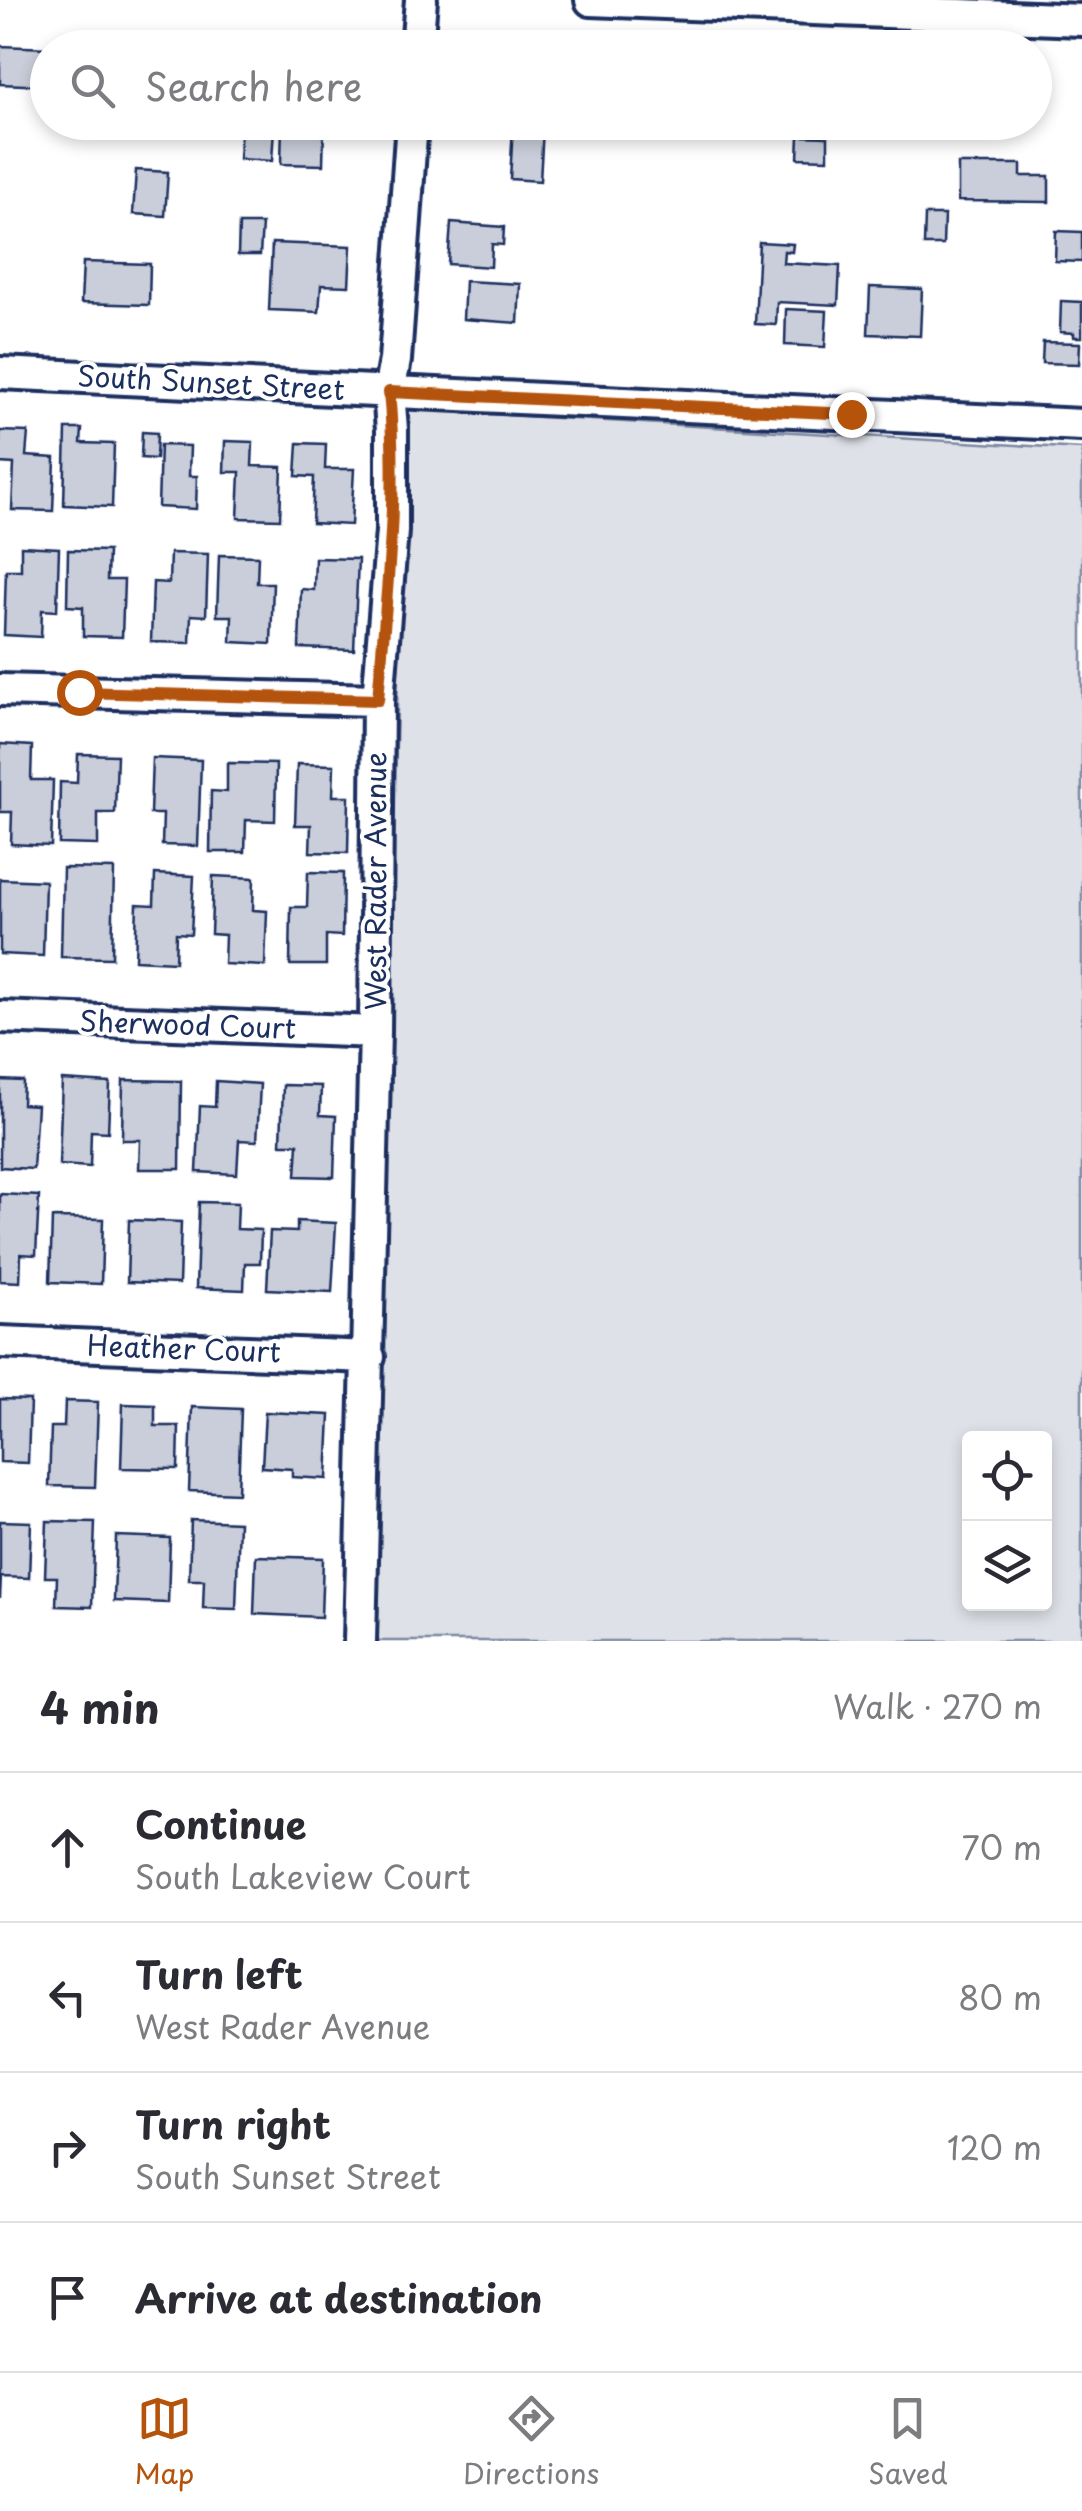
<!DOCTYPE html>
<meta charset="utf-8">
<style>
body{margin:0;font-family:"Playpen Sans",sans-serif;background:#f7f7f7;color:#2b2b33}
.controls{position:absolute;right:30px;bottom:30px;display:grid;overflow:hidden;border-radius:10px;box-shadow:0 5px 15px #0003}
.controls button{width:90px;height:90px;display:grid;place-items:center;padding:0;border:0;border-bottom:2px solid #e1e1e2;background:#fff;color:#2b2b33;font:50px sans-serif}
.stop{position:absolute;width:30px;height:30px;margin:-22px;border:8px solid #b45309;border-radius:50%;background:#fff}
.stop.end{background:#b45309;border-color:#fff;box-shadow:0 2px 10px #0008}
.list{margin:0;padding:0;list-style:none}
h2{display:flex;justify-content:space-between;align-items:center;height:130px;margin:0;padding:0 40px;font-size:42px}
h2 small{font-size:32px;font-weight:400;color:#7c7c81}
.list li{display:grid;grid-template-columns:65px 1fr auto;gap:30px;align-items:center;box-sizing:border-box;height:150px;padding:0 40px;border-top:2px solid #e1e1e2}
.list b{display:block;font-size:38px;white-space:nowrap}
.list p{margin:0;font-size:32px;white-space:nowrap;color:#7c7c81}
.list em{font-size:32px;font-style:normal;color:#7c7c81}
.icon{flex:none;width:55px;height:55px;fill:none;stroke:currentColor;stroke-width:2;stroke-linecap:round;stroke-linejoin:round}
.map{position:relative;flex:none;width:1082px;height:1641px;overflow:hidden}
.search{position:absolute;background:#fff;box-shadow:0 5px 15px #0003;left:30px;right:30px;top:30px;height:110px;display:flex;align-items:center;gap:25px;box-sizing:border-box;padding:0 35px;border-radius:55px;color:#7c7c81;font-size:38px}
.sheet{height:730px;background:#fff}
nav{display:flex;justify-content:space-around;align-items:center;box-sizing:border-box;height:140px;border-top:2px solid #e1e1e2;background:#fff;font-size:28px;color:#7c7c81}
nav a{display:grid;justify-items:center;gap:5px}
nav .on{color:#b45309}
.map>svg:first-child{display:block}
.green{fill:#dee1e7;stroke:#7c88a2;stroke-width:2.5;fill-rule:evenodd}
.building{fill:#caceda;stroke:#1b2f5e;stroke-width:2.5}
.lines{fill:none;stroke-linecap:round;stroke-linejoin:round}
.street-casing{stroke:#1b2f5e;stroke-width:38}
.street{stroke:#fff;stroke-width:30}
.route{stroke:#b45309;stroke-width:12}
.labels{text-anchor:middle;stroke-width:8;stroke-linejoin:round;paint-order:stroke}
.street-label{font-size:28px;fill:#1b2f5e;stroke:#fff}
</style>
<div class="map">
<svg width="1082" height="1641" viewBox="0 0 1082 1641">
<rect width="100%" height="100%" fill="#fff"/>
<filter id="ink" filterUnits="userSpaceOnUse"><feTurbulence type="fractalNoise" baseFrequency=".01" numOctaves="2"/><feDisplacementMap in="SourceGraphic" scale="20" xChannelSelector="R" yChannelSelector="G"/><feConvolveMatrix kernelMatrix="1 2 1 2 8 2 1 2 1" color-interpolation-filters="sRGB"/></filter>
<g filter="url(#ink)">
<path class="green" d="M406 409 1082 449V1641H369ZM970 1438H1044V1604H970Z"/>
<path class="building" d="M99 41 164 44V48H98Z
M0 46 48 48V86L0 84Z
M282 125 324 126 323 165 281 164Z
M241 126 274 128 272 161 239 159Z
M513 126 543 128 540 181 510 179Z
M799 136 828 137V159L798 158Z
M958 164H1021V176H1049V202L958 201Z
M136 170 168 172 165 216 133 214Z
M925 215H944L943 245H924Z
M451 223 504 227 503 245 492 244 491 267 448 264Z
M239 224H262L260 255H238Z
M1056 231 1082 232V262L1055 261Z
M759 242 793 244 792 252 784 251 783 263 840 266 838 305 777 302 776 325 755 324Z
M272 243 351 246 349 286 321 285 319 312 269 310Z
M83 262 150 264 149 305 81 303Z
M465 281 520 284 518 323 463 319Z
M870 287 922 289 920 336 868 334Z
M1061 301 1082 302V337H1074V333L1060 332Z
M786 309 827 311 825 347 785 345Z
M1043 342 1080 343 1079 364 1042 363Z
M66 429H82L81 443 114 444 112 507 64 505Z
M0 431 28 432 26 456 55 458 53 511 12 510 14 464 0 463Z
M142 432 157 433 156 459 141 458Z
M225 441 253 442 252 466 282 467 280 519 238 518 240 472H224Z
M298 443 326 444 325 469H354L351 525 312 523 314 477 296 476Z
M160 445 190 446 189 476H197L196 509 158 507Z
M21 546 59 548 57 611 42 610 41 637 4 635 6 570H21Z
M68 550 108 551 107 580H124L122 637 83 636V607L67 606Z
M170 553 208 554 206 616 191 615 190 643 151 642 153 582 169 583Z
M219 555 258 556 257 583H273L271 644 231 642 232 616H217Z
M315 558 358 559 354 650 299 648 301 589 314 590Z
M0 744 32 746 31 780H53L51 846 11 844 12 812H0Z
M78 754 117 755 115 813H98V845L59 844 60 782 77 783Z
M152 758 201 760 198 846 162 845 163 814H150Z
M227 763 276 764 275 821 246 820 245 852H210L211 791 227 792Z
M297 764 334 765 333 796H349L348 853 310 852 311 825H295Z
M63 868 114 869 112 958 61 957Z
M308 872 343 873 342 936 326 935V965H290L291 907H307Z
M155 874 194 876 191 934 176 933 175 962 135 960 137 904 154 905Z
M213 876 254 878 253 910 267 911 265 966 224 964 225 935 211 934Z
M0 879 45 881 43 956 0 954Z
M0 1080 23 1081 22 1104 37 1105 33 1169 0 1167Z
M62 1080 110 1083 108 1132 91 1131 90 1167 59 1165Z
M123 1080 181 1081 180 1169H139L140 1140H122Z
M216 1081 260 1084 257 1141 239 1140 237 1174 197 1172 200 1106 215 1107Z
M283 1085 321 1086 320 1115 336 1116 334 1177 296 1176 298 1144H281Z
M0 1194 39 1196 36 1255 21 1254 20 1282 0 1281Z
M199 1202 238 1203 237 1229 261 1230 260 1263H245L244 1290 196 1288Z
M52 1218 103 1219 101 1284 50 1282Z
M129 1220 181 1222 179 1284 127 1282Z
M297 1221 336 1223 332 1292 267 1289 270 1231 297 1232Z
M0 1399 30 1400 28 1463 0 1462Z
M65 1401 98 1402 95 1487 49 1486 51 1427H64Z
M123 1404 155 1405V1426H179L178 1469 121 1468Z
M192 1407 241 1409 238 1493 189 1491Z
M265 1412 330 1415 327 1479 292 1477V1469L262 1467Z
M191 1520 239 1522 236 1609 203 1608 204 1580H189Z
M0 1521 31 1522 29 1578 1 1577 0 1598Z
M47 1521 95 1522 92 1607 56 1606 57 1577H45Z
M116 1536 170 1538 168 1603 114 1601Z
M256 1556 323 1558 321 1617 254 1614Z"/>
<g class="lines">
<g class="street-casing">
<path id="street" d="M591 0 1082 20
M417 48 421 0
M0 373 1082 425
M0 690 378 700
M0 1017 375 1032
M0 1342 369 1357
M360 1641 375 1032 378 700 392 531V430L389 392 395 360 412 122"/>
</g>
<use href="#street" class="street"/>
</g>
</g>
<g class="lines" filter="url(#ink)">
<path class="route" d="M79 692 378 700C386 597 399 495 389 392L851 414"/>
</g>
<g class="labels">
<g class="street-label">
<text transform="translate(211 383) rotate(3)" y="10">South Sunset Street</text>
<text transform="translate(376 881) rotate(-90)" y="10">West Rader Avenue</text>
<text transform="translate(188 1025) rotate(2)" y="10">Sherwood Court</text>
<text transform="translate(184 1349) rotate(2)" y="10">Heather Court</text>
</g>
</g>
</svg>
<div class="controls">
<button><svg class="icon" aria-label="locate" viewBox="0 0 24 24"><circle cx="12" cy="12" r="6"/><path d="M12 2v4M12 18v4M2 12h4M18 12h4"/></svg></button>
<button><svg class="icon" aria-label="layers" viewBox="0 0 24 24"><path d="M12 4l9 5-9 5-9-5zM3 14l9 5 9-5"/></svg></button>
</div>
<div class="stop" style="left:79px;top:692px"></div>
<div class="stop end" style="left:851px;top:414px"></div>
<div class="search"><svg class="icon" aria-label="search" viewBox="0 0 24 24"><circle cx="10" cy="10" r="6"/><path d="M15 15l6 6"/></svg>Search here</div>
</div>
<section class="sheet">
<h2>4 min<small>Walk · 270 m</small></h2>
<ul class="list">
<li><svg class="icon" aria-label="ahead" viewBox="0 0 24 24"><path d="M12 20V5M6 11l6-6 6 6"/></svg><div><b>Continue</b><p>South Lakeview Court</p></div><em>70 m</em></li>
<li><svg class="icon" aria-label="left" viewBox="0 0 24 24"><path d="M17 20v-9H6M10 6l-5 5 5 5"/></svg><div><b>Turn left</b><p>West Rader Avenue</p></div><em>80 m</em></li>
<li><svg class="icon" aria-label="right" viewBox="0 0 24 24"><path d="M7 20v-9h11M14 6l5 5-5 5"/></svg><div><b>Turn right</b><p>South Sunset Street</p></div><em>120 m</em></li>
<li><svg class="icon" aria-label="arrive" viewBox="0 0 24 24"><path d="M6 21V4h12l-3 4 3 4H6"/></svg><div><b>Arrive at destination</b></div></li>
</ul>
</section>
<nav>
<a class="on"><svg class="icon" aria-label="map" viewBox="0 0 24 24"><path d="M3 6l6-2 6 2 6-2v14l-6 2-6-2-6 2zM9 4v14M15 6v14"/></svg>Map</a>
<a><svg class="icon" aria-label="directions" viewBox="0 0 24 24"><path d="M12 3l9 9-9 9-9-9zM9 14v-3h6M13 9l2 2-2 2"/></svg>Directions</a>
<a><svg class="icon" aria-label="saved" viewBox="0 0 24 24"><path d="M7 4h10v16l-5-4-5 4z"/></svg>Saved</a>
</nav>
